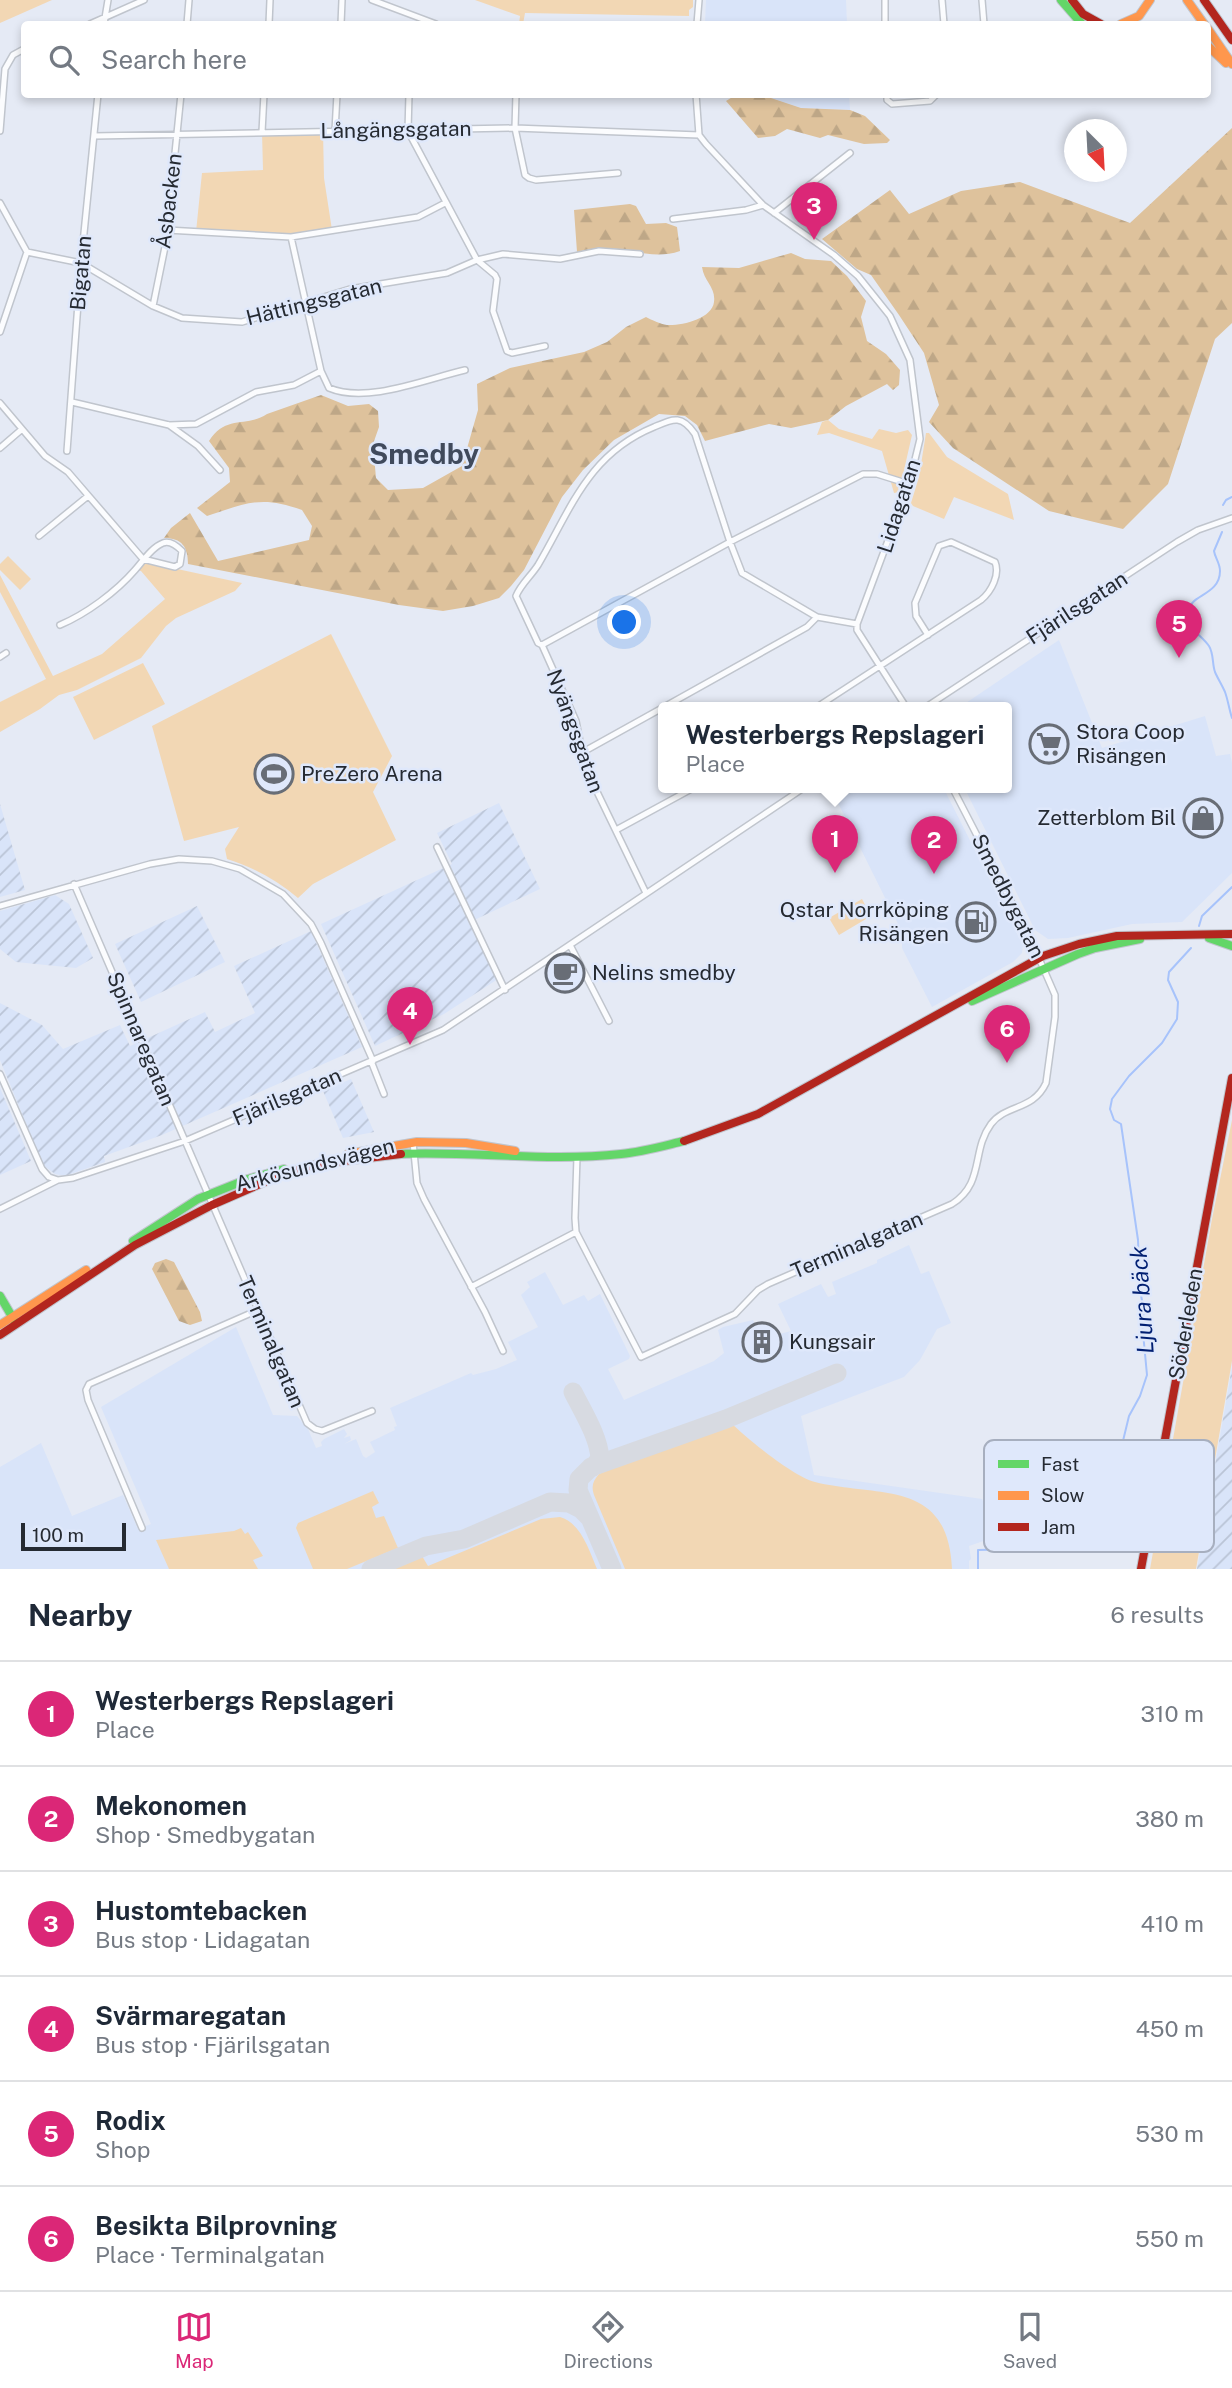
<!DOCTYPE html>
<meta charset="utf-8">
<style>
body{margin:0;font-family:"Public Sans",sans-serif;background:#f6f6f7;color:#1f2937}
.compass{position:absolute;left:1064px;top:119px;width:63px;height:63px;border-radius:50%;background:#fff;box-shadow:0 4px 10px #0003;rotate:156deg}
.scale{position:absolute;left:21px;bottom:18px;width:105px;box-sizing:border-box;padding-left:7px;border:4px solid #252a32;border-top:0;font-size:19px;line-height:24px;white-space:nowrap;color:#252a32;-webkit-text-stroke:5px #dfe8fb;paint-order:stroke}
.you{position:absolute;left:625px;top:623px;width:24px;height:24px;margin:-18px;border:5px solid #fff;border-radius:50%;background:#1a73e8;box-shadow:0 0 0 10px #1a73e833}
.badge{display:grid;place-items:center;width:46px;height:46px;border-radius:50%;background:#db2777;color:#fff;font-size:23px;font-weight:700}
.pin{position:absolute;translate:-50% -58px;filter:drop-shadow(0 2px 4px #0008)}
.pin::after{content:'';position:absolute;top:37px;width:24px;height:21px;background:inherit;clip-path:polygon(0 0,100% 0,50% 100%)}
.popup{position:absolute;left:658px;top:702px;width:354px;height:91px;box-sizing:border-box;display:grid;place-content:center;border-radius:7px;background:#fff;filter:drop-shadow(0 2px 5px #0005);font-size:23px;white-space:nowrap;color:#747a83}
.popup b{font-size:26px;color:#1f2937}
.popup::after{content:'';position:absolute;left:50%;top:100%;margin-left:-14px;border:14px solid transparent;border-top-color:#fff}
.list{margin:0;padding:0;list-style:none}
h2{display:flex;justify-content:space-between;align-items:center;height:91px;margin:0;padding:0 28px;font-size:30px}
h2 small{font-size:23px;font-weight:400;color:#747a83}
.list li{display:grid;grid-template-columns:46px 1fr auto;gap:21px;align-items:center;box-sizing:border-box;height:105px;padding:0 28px;border-top:2px solid #e0e1e3}
.list b{display:block;font-size:26px;white-space:nowrap}
.list p{margin:0;font-size:23px;white-space:nowrap;color:#747a83}
.list em{font-size:23px;font-style:normal;color:#747a83}
.icon{flex:none;width:38px;height:38px;fill:none;stroke:currentColor;stroke-width:2;stroke-linecap:round;stroke-linejoin:round}
.map{position:relative;flex:none;width:1232px;height:1569px;overflow:hidden}
.search{position:absolute;background:#fff;box-shadow:0 4px 10px #0003;left:21px;right:21px;top:21px;height:77px;display:flex;align-items:center;gap:18px;box-sizing:border-box;padding:0 24px;border-radius:7px;color:#747a83;font-size:26px}
.sheet{height:721px;background:#fff}
nav{display:flex;justify-content:space-around;align-items:center;box-sizing:border-box;height:98px;border-top:2px solid #e0e1e3;background:#fff;font-size:19px;color:#747a83}
nav a{display:grid;justify-items:center;gap:4px}
nav .on{color:#db2777}
.map>svg:first-child{display:block}
.built{fill:#d9e4f9}
.industrial{fill:url(#industrial-furrows)}
.green{fill:#f2d7b4}
.forest{fill:url(#forest-firs)}
.lines{fill:none;stroke-linecap:round;stroke-linejoin:round}
.stream{stroke:#a7c3fb;stroke-width:2}
.taxiway{stroke:#d7dae1;stroke-width:19}
.street-casing{stroke:#c0c5cd;stroke-width:8}
.fast-casing{stroke:#c0c5cd;stroke-width:10}
.slow-casing{stroke:#c0c5cd;stroke-width:10}
.jam-casing{stroke:#c0c5cd;stroke-width:10}
.street{stroke:#fbfcfe;stroke-width:5}
.fast{stroke:#63d668;stroke-width:8}
.slow{stroke:#ff974d;stroke-width:8}
.jam{stroke:#b3261e;stroke-width:8}
.labels{text-anchor:middle;stroke-width:5;stroke-linejoin:round;paint-order:stroke}
.street-label{font-size:21px;fill:#252a32;stroke:#dfe8fb}
.poi-label{font-size:21px;fill:#252a32;stroke:#dfe8fb;text-anchor:start}
.water-label{font-size:23px;font-style:italic;fill:#011f72;stroke:#dfe8fb}
.district-label{font-size:28px;font-weight:bold;fill:#404a5c;stroke:#dfe8fb}
.key{fill:#dfe8fb;stroke:#a7afbf;stroke-width:2}
.key-label{font-size:19px;fill:#252a32}
</style>
<div class="map">
<svg width="1232" height="1569" viewBox="0 0 1232 1569">
<defs>
<pattern id="industrial-furrows" width="10" height="10" patternUnits="userSpaceOnUse" patternTransform="scale(1.75)"><rect width="10" height="10" fill="#d9e4f9"/><path d="M-1 1l2-2M0 10L10 0M9 11l2-2" fill="none" stroke="#bac4d6"/></pattern>
<pattern id="forest-firs" width="22" height="20" patternUnits="userSpaceOnUse" patternTransform="scale(1.75)"><rect width="22" height="20" fill="#dec29c"/><path d="M5 1l3.5 6h-7zM16 11l3.5 6h-7z" fill="#bea787"/></pattern>
</defs>
<rect width="100%" height="100%" fill="#e5eaf5"/>
<path class="built" d="M706 0H846L847 24H705Z
M714 95H849L850 110 801 108 771 98 752 95Z
M1059 640 1102 748 1205 716 1216 756 1230 754 1232 763V873L1182 922 1132 924 1068 938 1048 939 1035 930 964 787H1006V707H960Z
M830 787H943L1023 945 1022 953 1013 962 932 1007 902 948V932Z
M909 1245 921 1274 929 1271 951 1323 937 1329 920 1360 904 1377 801 1416 814 1475 982 1499 998 1536 969 1546 971 1559 969 1561V1569H0V1467L41 1443 72 1516 123 1495 138 1529 151 1524 101 1407 236 1327 273 1415 297 1416 308 1429 316 1448 322 1446 321 1442 324 1439 344 1429 347 1434 344 1438 350 1436 351 1440 344 1444 356 1439 363 1456 366 1458 375 1452 370 1442 395 1430 394 1427 397 1426 390 1408 471 1373 473 1375 496 1369 517 1360 508 1342 538 1327 521 1295 530 1287 527 1282 545 1272 563 1305 584 1295 588 1301 600 1294 630 1356 629 1359 608 1369 624 1400 714 1361 724 1353 718 1330 723 1327 753 1320 761 1339 791 1331 778 1304 821 1284 828 1297 836 1294 832 1282 877 1263V1260Z"/>
<path class="industrial" d="M499 803 540 889 470 922 498 979 444 1014 375 1046 321 924 452 864 437 833Z
M0 804 25 890 0 897Z
M55 895 69 904 93 958 76 968 16 962 0 949V911Z
M197 906 225 962 141 1002 115 944Z
M311 931 362 1047 162 1135 104 1156 105 1162 65 1176 55 1174 43 1165 0 1060V1003L42 1025 63 1049 120 1025 130 1046 205 1012 215 1032 255 1013 234 966Z
M351 1079 374 1132 343 1138 323 1091Z
M0 1088 31 1161 0 1175Z
M1232 1367V1569H1197Z"/>
<path class="green" d="M0 0H52L0 23Z
M475 0H693V7L689 10V16L525 13 523 24H519L520 16Z
M323 131 324 178 332 230 291 237 196 232 202 173 263 170 262 132Z
M828 420 839 429 872 439 879 429 896 433 908 430 912 435 899 492 894 493 882 451 829 433 817 435 822 422Z
M926 433H929L947 457 1008 494 1014 520 954 497 944 519 913 506 911 503 919 477Z
M8 556 31 579 20 590 0 570V564Z
M143 559 168 567 242 583 235 591 176 618 166 626 141 658 77 690 59 695 40 709 0 732V702L46 679 0 592V575L53 676 102 654 165 599 141 571 135 570Z
M331 634 392 756 373 792 396 840 313 884 298 898C277 880 253 867 227 859L225 849 239 827 184 841 152 726Z
M143 663 165 704 94 740 73 697Z
M862 899 871 916 839 935 829 918Z
M1232 1120V1361L1196 1569H1150L1212 1219Z
M731 1423C748 1439 792 1476 815 1482 879 1498 948 1478 952 1569H625L594 1495C591 1486 593 1481 599 1474L641 1456Z
M373 1491 379 1503 372 1507 376 1518 384 1516 398 1548 347 1569H313L296 1528 298 1523Z
M560 1517C581 1523 589 1550 597 1569H390L422 1556 428 1566 541 1519Z
M241 1528 245 1534 248 1532 263 1556 253 1560 258 1569H169L156 1540 234 1531Z"/>
<path class="forest" d="M752 95 771 98 801 108 850 110 865 116 890 140 887 143 864 144 828 135 820 138 787 129 775 136 758 138 726 101 734 96Z
M1232 128V323L1215 339 1168 484 1123 529 1049 511 953 448 929 422 939 405 924 353 899 315 871 275 857 269 822 239 890 190 909 214 961 191 1020 182 1130 223Z
M630 204 636 206 646 224 666 223 677 227 680 251C654 260 632 249 606 248 596 248 587 250 577 252L574 210Z
M791 253 805 259 831 261 847 276 866 301 861 317 867 341 886 354 900 370 899 385 893 390 887 384 846 406 828 420 791 428 769 424 705 441 697 425 685 416 659 414 614 440 583 470 562 497 524 570 511 586 499 598 473 606 443 611 399 605 188 564C188 547 182 538 164 538L171 528 190 513 218 561 309 540 312 526 302 510C261 495 247 503 207 516L197 508 230 482 229 468 209 441C226 414 246 428 267 414L321 395 348 406 369 404 378 411 379 427 373 444 376 478 388 490 423 488 462 466 478 410 477 384 510 368 584 352 607 342 626 327 646 317C652 320 660 324 667 325 681 326 712 319 714 302 716 287 704 282 702 267L739 268Z
M166 1259 174 1262 200 1312 202 1321 190 1325 179 1321 152 1269 155 1263Z"/>
<g class="lines">
<path class="stream" d="M1223 505 1226 500 1232 497
M1222 532 1214 551C1215 558 1220 563 1220 571 1220 595 1190 595 1189 610 1187 631 1200 633 1209 646 1214 654 1212 664 1215 672 1218 679 1222 685 1225 692 1228 700 1229 709 1232 718
M1199 926 1202 916 1232 887
M978 1569V1550L1015 1549C1025 1540 1049 1521 1043 1506 1039 1496 1029 1494 1031 1481L1050 1475 1072 1481 1081 1480 1115 1452 1122 1445 1129 1416 1140 1396 1147 1375 1142 1322 1144 1311 1140 1290 1138 1240 1121 1124 1114 1120 1110 1109 1112 1099 1129 1076 1162 1043 1177 1019 1178 1002 1168 980 1169 972 1191 948"/>
<path class="taxiway" d="M573 1392C583 1412 599 1437 600 1459L593 1467
M371 1569 426 1546 464 1539 550 1502 569 1503 581 1509 590 1518
M612 1569 578 1490 579 1479 591 1467 726 1419 837 1373"/>
<g class="street-casing">
<path id="street" d="M372 0 436 24
M885 0V24
M942 0 944 24
M982 0 984 24
M90 24 144 0
M104 24 108 0
M187 24 189 0
M269 24 270 0
M341 24 342 0
M697 24 699 0
M409 94 408 131 477 260 495 275 497 279 493 311 507 351 512 353 545 346
M516 94 515 128 525 175 529 178 536 180 618 173
M696 94 699 135 706 144 763 205 834 255 858 276 890 316 910 360 920 439 909 484 857 624V630L906 707
M887 94V100L892 104 930 101 937 94
M0 131 5 69 13 55 24 49
M335 131 337 94
M262 132 264 94
M94 136 515 128 699 135
M0 203 27 252
M774 213 850 153
M673 219 746 210 763 205
M167 230 291 237 418 217 445 203
M291 237 321 371 329 388C367 404 426 379 465 370
M27 252 81 263 153 306 182 318 242 322 350 289 447 273 477 260 503 254 560 259 599 251 640 254
M153 306 166 242 181 94
M0 332 27 252
M72 402 169 425 196 424 256 392 294 385 321 371
M0 403 45 456 68 472 143 559 175 567 180 564 182 551C178 547 170 540 163 543 152 547 143 561 135 570 116 592 86 614 60 625
M169 425 198 446 220 470
M0 448 21 430
M67 451 81 263 98 94
M39 536 88 496
M542 645 730 542 742 573 817 617 857 624
M0 657 6 653
M664 707 807 627 817 617
M817 707 981 600C992 591 1000 574 995 562L951 542 939 546 915 603 916 616 928 635
M926 707 1177 542 1198 530 1232 518
M583 752 664 707
M616 830 695 787
M437 847 505 990
M74 884 307 1423 315 1429 322 1431 372 1411
M646 893 585 767 576 721 542 645 538 643 516 596C521 584 531 576 538 565 571 509 588 454 654 427 673 419 681 414 695 434L730 542 863 474H877L909 484
M0 906 150 864 179 859 212 861 240 869 283 894 311 924 321 943 373 1061
M570 945 609 1021
M371 1061 384 1094
M0 1074 42 1169 49 1177 58 1180
M413 1142 417 1183 424 1199 485 1312 503 1351
M577 1157 575 1218 576 1232 641 1357 735 1314 758 1290 768 1284 952 1204C985 1183 971 1151 991 1124 1006 1104 1033 1111 1046 1083L1055 1017V995L1031 940 952 787
M0 1209 58 1180 73 1178 185 1141 443 1030 805 787
M471 1287 576 1232
M142 1528 88 1400 86 1390 89 1384 258 1310"/>
</g>
<g class="fast-casing">
<path id="fast" d="M1061 0 1082 24
M1209 938 1232 946
M972 1001 1078 954 1095 948 1140 939
M401 1154C474 1151 548 1162 621 1154 642 1152 663 1146 684 1141
M133 1241 198 1199 248 1179 284 1169
M0 1296 14 1320"/>
</g>
<g class="slow-casing">
<path id="slow" d="M1187 0 1204 24
M1121 24 1139 16 1150 0
M1208 29 1232 64
M1208 46 1226 63
M348 1154 417 1142 466 1143 515 1151
M0 1325 86 1270"/>
</g>
<g class="jam-casing">
<path id="jam" d="M1072 0 1083 14 1101 24
M1204 0 1232 40
M684 1141 758 1114 1043 956 1079 944 1117 936 1232 934
M0 1335 135 1245 212 1205 283 1174 318 1164 401 1154
M1141 1569 1232 1078"/>
</g>
<use href="#street" class="street"/>
<use href="#fast" class="fast"/>
<use href="#slow" class="slow"/>
<use href="#jam" class="jam"/>
</g>
<defs>
<g id="supermarket-ring" transform="scale(2.0125)"><circle r="9.5" fill="#dfe8fb" stroke="#686d76" stroke-width="1.5"/><path d="M-6-5.5h2.5l.6 2H6L4.5 2H-2.5L-4.4-4H-6ZM-1.5 3.2a1.3 1.3 0 1 0 .1 0ZM3 3.2a1.3 1.3 0 1 0 .1 0Z" fill="#686d76"/></g>
<g id="stadium-ring" transform="scale(2.0125)"><circle r="9.5" fill="#dfe8fb" stroke="#686d76" stroke-width="1.5"/><path d="M0-5a6.5 5 0 1 0 0 10a6.5 5 0 1 0 0-10ZM-3.5-1.8h7v3.6h-7Z" fill="#686d76"/></g>
<g id="shop-ring" transform="scale(2.0125)"><circle r="9.5" fill="#dfe8fb" stroke="#686d76" stroke-width="1.5"/><path d="M-5-2.5h2.3a2.7 3.5 0 0 1 5.4 0H5L5.5 6h-11ZM-1.5-2.5h3a1.5 2.3 0 0 0-3 0Z" fill="#686d76"/></g>
<g id="fuel-ring" transform="scale(2.0125)"><circle r="9.5" fill="#dfe8fb" stroke="#686d76" stroke-width="1.5"/><path d="M-5.5-6h7V0h2V4h1.3V-2.5L3-4.5l.8-.8L6-3V5H2.5V1h-1V6h-7ZM-4.2-4.7v3.2H.2V-4.7Z" fill="#686d76"/></g>
<g id="cafe-ring" transform="scale(2.0125)"><circle r="9.5" fill="#dfe8fb" stroke="#686d76" stroke-width="1.5"/><path d="M-5.5-4.5H6V0H3Q3 3.5 0 3.5H-2.5Q-5.5 3.5-5.5 0ZM3-3.2v2h1.7v-2ZM-6 4.5H4V6H-6Z" fill="#686d76"/></g>
<g id="building-ring" transform="scale(2.0125)"><circle r="9.5" fill="#dfe8fb" stroke="#686d76" stroke-width="1.5"/><path d="M-4-6H4V6H1V3H-1V6H-4ZM-2.5-4.3h1.7v1.8h-1.7ZM.8-4.3h1.7v1.8H.8ZM-2.5-1h1.7V.8h-1.7ZM.8-1h1.7V.8H.8Z" fill="#686d76"/></g>
</defs>
<g fill-rule="evenodd">
<use href="#supermarket-ring" x="1049" y="744"/>
<use href="#stadium-ring" x="274" y="774"/>
<use href="#shop-ring" x="1203" y="818"/>
<use href="#fuel-ring" x="976" y="922"/>
<use href="#cafe-ring" x="565" y="973"/>
<use href="#building-ring" x="762" y="1342"/>
</g>
<g class="labels">
<g class="street-label">
<text transform="translate(396 130) rotate(-1)" y="7">Långängsgatan</text>
<text transform="translate(169 201) rotate(-83)" y="7">Åsbacken</text>
<text transform="translate(81 273) rotate(-85)" y="7">Bigatan</text>
<text transform="translate(314 302) rotate(-14)" y="7">Hättingsgatan</text>
<text transform="translate(899 506) rotate(-72)" y="7">Lidagatan</text>
<text transform="translate(1077 608) rotate(-33)" y="7">Fjärilsgatan</text>
<text transform="translate(575 731) rotate(70)" y="7">Nyängsgatan</text>
<text transform="translate(1008 896) rotate(63)" y="7">Smedbygatan</text>
<text transform="translate(141 1039) rotate(67)" y="7">Spinnaregatan</text>
<text transform="translate(287 1097) rotate(-23)" y="7">Fjärilsgatan</text>
<text transform="translate(315 1165) rotate(-14)" y="7">Arkösundsvägen</text>
<text transform="translate(857 1245) rotate(-23)" y="7">Terminalgatan</text>
<text transform="translate(1186 1324) rotate(-80)" y="7">Söderleden</text>
<text transform="translate(271 1342) rotate(67)" y="7">Terminalgatan</text>
</g>
<g class="poi-label">
<text x="1076" y="739">Stora Coop<tspan x="1076" dy="24">Risängen</tspan></text>
<text x="301" y="781">PreZero Arena</text>
<text x="1176" y="825" text-anchor="end">Zetterblom Bil</text>
<text x="949" y="917" text-anchor="end">Qstar Norrköping<tspan x="949" dy="24">Risängen</tspan></text>
<text x="592" y="980">Nelins smedby</text>
<text x="789" y="1349">Kungsair</text>
</g>
<g class="water-label">
<text transform="translate(1142 1300) rotate(-94)" y="8">Ljura bäck</text>
</g>
<g class="district-label">
<text x="424" y="464">Smedby</text>
</g>
</g>
<rect x="984" y="1440" width="230" height="112" rx="10" class="key"/>
<rect x="998" y="1460" width="31" height="8" fill="#63d668"/>
<rect x="998" y="1491" width="31" height="9" fill="#ff974d"/>
<rect x="998" y="1523" width="31" height="8" fill="#b3261e"/>
<g class="key-label">
<text x="1041" y="1471">Fast</text>
<text x="1041" y="1502">Slow</text>
<text x="1041" y="1534">Jam</text>
</g>
</svg>
<svg class="compass" viewBox="-18 -18 36 36"><path d="M0-13l5 13h-10z" fill="#e53935"/><path d="M0 13l5-13h-10z" fill="#747a83"/></svg>
<div class="scale">100 m</div>
<div class="you"></div>
<div class="pin badge" style="left:835px;top:873px">1</div>
<div class="popup"><b>Westerbergs Repslageri</b>Place</div>
<div class="pin badge" style="left:934px;top:874px">2</div>
<div class="pin badge" style="left:814px;top:240px">3</div>
<div class="pin badge" style="left:410px;top:1045px">4</div>
<div class="pin badge" style="left:1179px;top:658px">5</div>
<div class="pin badge" style="left:1007px;top:1063px">6</div>
<div class="search"><svg class="icon" aria-label="search" viewBox="0 0 24 24"><circle cx="10" cy="10" r="6"/><path d="M15 15l6 6"/></svg>Search here</div>
</div>
<section class="sheet">
<h2>Nearby<small>6 results</small></h2>
<ul class="list">
<li><span class="badge">1</span><div><b>Westerbergs Repslageri</b><p>Place</p></div><em>310 m</em></li>
<li><span class="badge">2</span><div><b>Mekonomen</b><p>Shop · Smedbygatan</p></div><em>380 m</em></li>
<li><span class="badge">3</span><div><b>Hustomtebacken</b><p>Bus stop · Lidagatan</p></div><em>410 m</em></li>
<li><span class="badge">4</span><div><b>Svärmaregatan</b><p>Bus stop · Fjärilsgatan</p></div><em>450 m</em></li>
<li><span class="badge">5</span><div><b>Rodix</b><p>Shop</p></div><em>530 m</em></li>
<li><span class="badge">6</span><div><b>Besikta Bilprovning</b><p>Place · Terminalgatan</p></div><em>550 m</em></li>
</ul>
</section>
<nav>
<a class="on"><svg class="icon" aria-label="map" viewBox="0 0 24 24"><path d="M3 6l6-2 6 2 6-2v14l-6 2-6-2-6 2zM9 4v14M15 6v14"/></svg>Map</a>
<a><svg class="icon" aria-label="directions" viewBox="0 0 24 24"><path d="M12 3l9 9-9 9-9-9zM9 14v-3h6M13 9l2 2-2 2"/></svg>Directions</a>
<a><svg class="icon" aria-label="saved" viewBox="0 0 24 24"><path d="M7 4h10v16l-5-4-5 4z"/></svg>Saved</a>
</nav>
